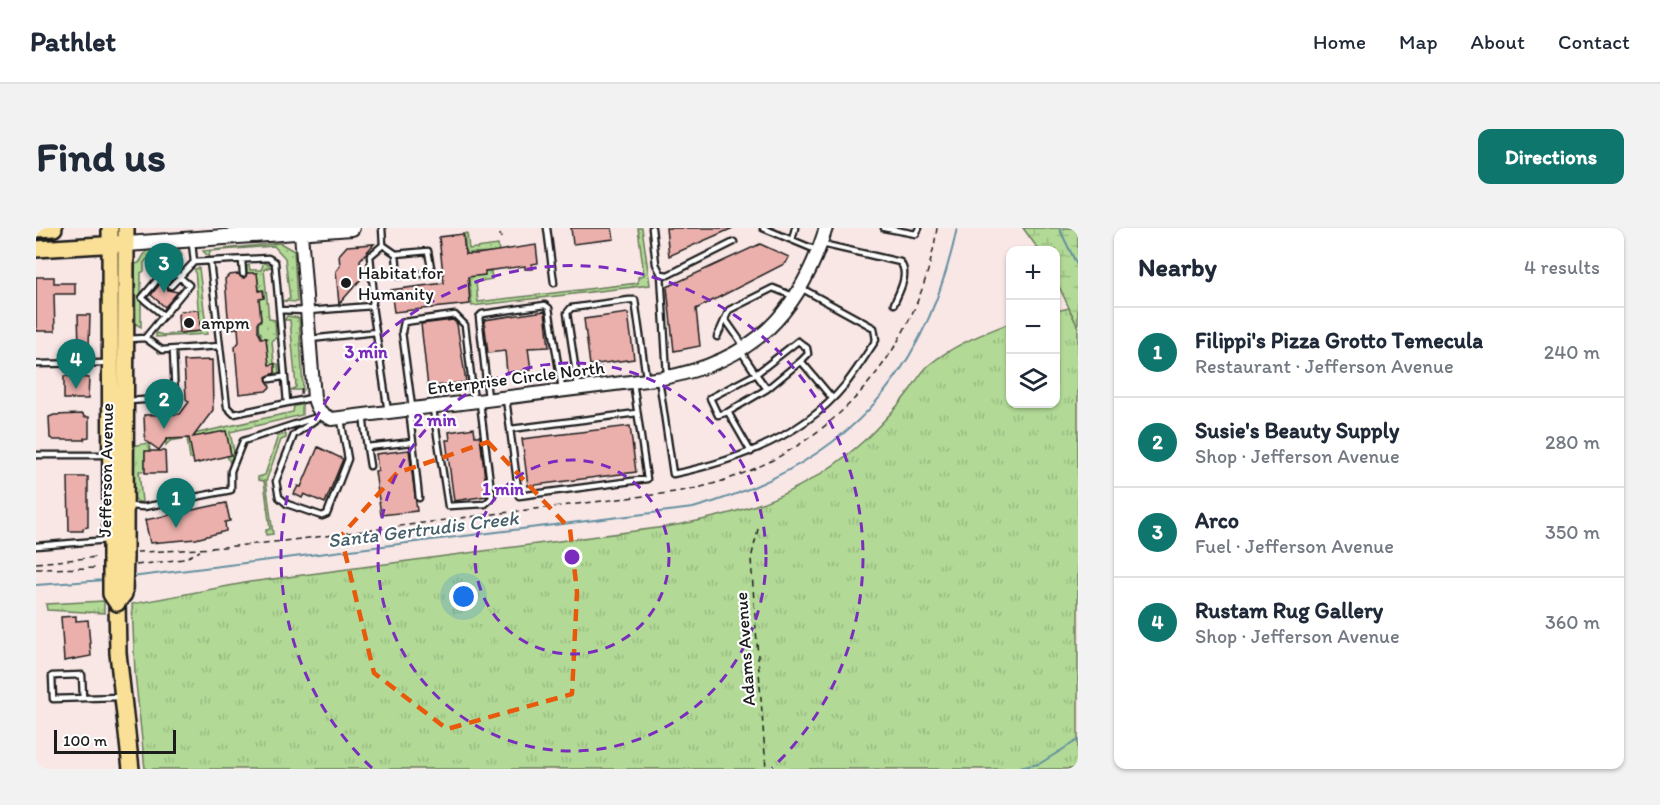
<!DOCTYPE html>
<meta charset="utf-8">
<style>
body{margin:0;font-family:Itim,sans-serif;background:#f2f2f3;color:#1f2937}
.controls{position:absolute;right:18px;top:18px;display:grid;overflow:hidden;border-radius:12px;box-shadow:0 2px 4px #0004}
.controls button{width:54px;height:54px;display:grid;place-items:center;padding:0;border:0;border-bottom:2px solid #e0e1e3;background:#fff;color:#1f2937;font:30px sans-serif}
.scale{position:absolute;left:18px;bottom:15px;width:122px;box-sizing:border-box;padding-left:6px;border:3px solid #1c1c1c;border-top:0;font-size:16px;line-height:21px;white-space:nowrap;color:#1c1c1c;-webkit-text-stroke:4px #fff;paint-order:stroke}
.you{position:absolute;left:428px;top:369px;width:21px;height:21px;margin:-15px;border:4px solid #fff;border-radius:50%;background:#1a73e8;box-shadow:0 0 0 9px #1a73e833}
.badge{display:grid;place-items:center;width:39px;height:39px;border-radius:50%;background:#0f766e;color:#fff;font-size:20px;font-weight:700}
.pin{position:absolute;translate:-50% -50px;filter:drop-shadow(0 2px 3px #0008)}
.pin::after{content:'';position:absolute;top:32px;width:21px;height:18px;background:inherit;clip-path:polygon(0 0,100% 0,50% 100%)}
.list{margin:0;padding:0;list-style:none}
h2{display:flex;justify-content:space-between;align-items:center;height:78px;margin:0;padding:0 24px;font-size:26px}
h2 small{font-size:20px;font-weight:400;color:#747a83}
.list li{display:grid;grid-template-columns:39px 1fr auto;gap:18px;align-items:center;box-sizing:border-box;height:90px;padding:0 24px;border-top:2px solid #e0e1e3}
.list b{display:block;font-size:22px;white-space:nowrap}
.list p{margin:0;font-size:20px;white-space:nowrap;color:#747a83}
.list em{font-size:20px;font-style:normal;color:#747a83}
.icon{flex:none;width:33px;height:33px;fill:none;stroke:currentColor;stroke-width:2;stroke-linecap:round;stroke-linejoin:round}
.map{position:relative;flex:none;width:1042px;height:541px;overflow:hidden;border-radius:12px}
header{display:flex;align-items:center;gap:36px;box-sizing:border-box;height:84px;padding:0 30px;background:#fff;border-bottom:2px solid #e0e1e3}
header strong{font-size:28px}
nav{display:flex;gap:33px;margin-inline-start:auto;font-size:21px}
.intro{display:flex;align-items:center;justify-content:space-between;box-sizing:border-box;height:144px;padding:0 36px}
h1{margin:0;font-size:42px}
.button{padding:15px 27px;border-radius:12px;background:#0f766e;color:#fff;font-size:21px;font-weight:700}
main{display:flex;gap:36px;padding:0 36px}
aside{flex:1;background:#fff;border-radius:12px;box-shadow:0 2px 4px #0004}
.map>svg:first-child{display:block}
.grass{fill:url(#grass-tufts);stroke:#677b59;stroke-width:1.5}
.wetland{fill:url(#wetland-marsh);stroke:#677b59;stroke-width:1.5}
.park{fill:url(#park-dots);stroke:#677b59;stroke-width:1.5}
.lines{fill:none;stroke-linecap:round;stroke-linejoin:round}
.stream{stroke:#648f9f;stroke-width:2}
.building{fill:#ebb0ac;stroke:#1c1c1c;stroke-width:1.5}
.service-casing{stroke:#1c1c1c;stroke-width:9}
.tertiary-casing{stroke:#1c1c1c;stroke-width:16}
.secondary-casing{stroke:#1c1c1c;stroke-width:18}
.primary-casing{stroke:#1c1c1c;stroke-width:20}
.path{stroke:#1c1c1c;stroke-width:1.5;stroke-dasharray:6 4.5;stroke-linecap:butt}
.service{stroke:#fff;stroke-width:4.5}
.tertiary{stroke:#fff;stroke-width:12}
.secondary{stroke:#fff;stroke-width:14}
.primary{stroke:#fadf96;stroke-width:15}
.primary-bridge-casing{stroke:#1c1c1c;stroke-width:20;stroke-linecap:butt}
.primary-bridge{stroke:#fadf96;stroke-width:15}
.marked{fill:none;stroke:#e8590c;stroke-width:4.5;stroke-dasharray:12 8;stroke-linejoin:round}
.ring{fill:none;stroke:#7b2cbf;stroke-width:3;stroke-dasharray:10 8}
.poi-dot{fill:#1c1c1c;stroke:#fff;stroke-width:2}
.labels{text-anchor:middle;stroke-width:4.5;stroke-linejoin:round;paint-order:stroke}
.poi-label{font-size:18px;fill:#1c1c1c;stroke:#fff;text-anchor:start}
.street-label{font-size:18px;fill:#1c1c1c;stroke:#fff}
.water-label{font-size:20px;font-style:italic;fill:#465f68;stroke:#fff}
.centre{fill:#7b2cbf;stroke:#fff;stroke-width:3}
.ring-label{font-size:18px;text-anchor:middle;font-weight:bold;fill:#7b2cbf;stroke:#fff;stroke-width:4.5;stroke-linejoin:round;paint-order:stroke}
</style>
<header>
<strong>Pathlet</strong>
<nav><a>Home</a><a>Map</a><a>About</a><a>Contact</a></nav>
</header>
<div class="intro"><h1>Find us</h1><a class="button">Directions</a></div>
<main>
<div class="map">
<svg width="1042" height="541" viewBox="0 0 1042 541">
<defs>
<pattern id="grass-tufts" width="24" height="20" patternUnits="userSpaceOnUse" patternTransform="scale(1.5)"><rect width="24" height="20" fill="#b2da96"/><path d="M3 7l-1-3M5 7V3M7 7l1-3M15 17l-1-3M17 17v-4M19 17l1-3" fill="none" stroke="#98ba81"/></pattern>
<pattern id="wetland-marsh" width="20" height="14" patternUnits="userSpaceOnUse" patternTransform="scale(1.5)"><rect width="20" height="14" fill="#b2da96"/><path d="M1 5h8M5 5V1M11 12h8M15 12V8" fill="none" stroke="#98ba81"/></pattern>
<pattern id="park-dots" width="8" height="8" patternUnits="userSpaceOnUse" patternTransform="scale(1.5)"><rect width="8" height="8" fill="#b2da96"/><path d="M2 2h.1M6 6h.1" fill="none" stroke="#98ba81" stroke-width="1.8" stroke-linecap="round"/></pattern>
</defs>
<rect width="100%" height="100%" fill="#f9e7e6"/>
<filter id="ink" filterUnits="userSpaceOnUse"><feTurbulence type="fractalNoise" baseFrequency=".0167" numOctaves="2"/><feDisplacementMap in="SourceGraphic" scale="12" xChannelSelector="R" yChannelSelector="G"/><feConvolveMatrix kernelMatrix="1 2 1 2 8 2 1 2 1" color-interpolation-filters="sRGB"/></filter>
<g filter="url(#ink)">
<path class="grass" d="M1033 80 1042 99V541H109L99 445 96 376 214 354 629 299C708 286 770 266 831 210 846 195 861 180 874 162 880 154 885 144 893 137 917 117 946 106 974 95L975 176H1020V83Z
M113 215 114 223 109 224V243H103L106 274H102L95 267V218Z
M68 373V385L11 382 10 376Z"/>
<path class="wetland" d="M987 0H1042V99L1020 52V22H1003Z"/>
<path class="park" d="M602 0H606L614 57 436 78 428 6 431 5 433 21 462 17 463 24 433 25 436 43H455L456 51 440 54 442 74 602 55V49L608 47Z
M244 15 258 23 261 74 247 73 254 71 249 30 238 18 174 23 173 29 167 23Z
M143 20 146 28 120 27V31H111L108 35V43L105 45V99L100 96 99 36 103 35 111 22Z
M228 34 235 39 228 41 233 91 239 92 240 110 236 112 238 135 242 136 243 145H239L238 137H233L230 110H225V105L219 100 225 92 223 71 228 70V63H223L221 45 211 46V38L213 37 214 42H225Z
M163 40 171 106 120 109V105L127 107 164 103 159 41Z
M251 88 263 90 267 162H255L260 159 254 92H249Z
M266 177V187L194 204 198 224 194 235 191 228 195 227 190 203 167 207 157 230 154 231 151 210 134 213 130 217V212L257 184 258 178Z
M250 206V210L245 212 230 253 237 306 230 307V302L234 301 228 253 222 252V249L229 247 242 208Z"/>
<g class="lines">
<path class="stream" d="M1023 0 1042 39
M95 349 657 280C806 238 889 153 921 0
M0 357 69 352
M978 541 1003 536 1042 512"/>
</g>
<path class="building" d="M535 0H576L578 11 537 16Z
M630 0H697L633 28Z
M427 6 429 26H441L500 17 502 35 496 36 497 41H489V38L449 43V47L432 49 434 76 358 84 355 62 408 55 403 9Z
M338 16 324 32 326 50 303 76 300 43 304 38 303 27 311 18Z
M724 16 753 29 750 35 660 81 664 118 638 123 631 59Z
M211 45H221L223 63 227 62 228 70 223 71 225 92 222 94V103L225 110H230L233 137 239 136V145L230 149 234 159 230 163 203 166 199 119 203 114 202 100 193 101 189 51 193 47 202 46 208 50Z
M0 49H18V55H39V66H18L19 103H0Z
M127 52 132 62 142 64 129 79 115 67Z
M163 82 164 103 143 105 142 87 145 83Z
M509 83 513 119 492 120 495 142 471 145 469 123 452 125 448 92Z
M592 85 598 131 554 137 548 91Z
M42 87H54L53 117H43Z
M417 92 421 96 430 154 392 159 385 96Z
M176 132 177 182 157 209 190 203 195 227 158 236 153 210 131 211 123 222 109 212 108 187 144 186 153 174 150 171 148 133Z
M28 148 53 150 52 171H28Z
M47 186 48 189H53V209L48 210V212H18L14 210 13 189 18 187Z
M594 198 600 244 492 258 486 211Z
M438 200 439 208H444L451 268 418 273 410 212H414L413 204Z
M282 219 307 231 289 275 268 266 266 270 258 266 262 258 265 259Z
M373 222 381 283 345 287 339 243H342L340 226Z
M109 223H129L130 245H109Z
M32 249H52V299L47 300V303H33Z
M190 275 194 293 189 294 190 303 160 311 114 315 109 292Z
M40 388V393L52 392 55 428 28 433 25 389Z"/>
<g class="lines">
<g class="service-casing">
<path id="service" d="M346 0 347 17 360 26 392 23 396 45 362 48 360 26
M511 0 518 55
M616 0 620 36 625 46 632 47 698 14
M727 0 780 22
M848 0 880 6 883 0
M756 12 759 0
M156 15 158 34 232 30 239 34 251 174
M786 16 864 34C874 46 863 64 858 76
M347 17 334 28 338 68 336 78 352 184
M206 32 207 46
M174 34 191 179 198 186 275 170
M625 46 631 147
M135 58 158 34
M243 82 272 83 336 78
M127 87 106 70 132 39 153 57 109 110 126 122 184 118
M681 109 689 91
M91 111 109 110
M274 111 340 104
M708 118 689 91 693 82 737 60 757 68
M704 122 720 146 674 170 682 187 692 184 715 224
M0 136 72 135
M234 151 247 149
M623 151 637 246C700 233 767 209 809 157 820 143 830 127 840 112L838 100 765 60
M542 158 531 85 535 80 593 72H599L610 149
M731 161 720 146 762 113 771 120 772 126 765 133 796 170
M452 170 443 89 446 86 509 77 513 80 526 161
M470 171 483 268 611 251 597 154
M92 173 139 170 137 122
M376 179 366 104 368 94 419 87 429 97 438 173
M397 181 412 278 449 276 456 270 444 175
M692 184 731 161 765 133
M286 187 258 207 240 253 243 269 251 276 286 288 291 286 312 231 305 192
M327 187 331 219 377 214 373 182
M475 201 601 185
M377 214 383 270
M331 219 334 238
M0 227H72
M92 278 108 279 195 262V243L207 213 278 190
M0 318 72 312
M47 470 46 447 16 448 17 471 84 469"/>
</g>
<g class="tertiary-casing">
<path id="tertiary" d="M265 5 278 170C281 182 285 186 296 191L627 150C717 133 763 86 790 0"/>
</g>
<g class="secondary-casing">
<path id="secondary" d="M91 16 316 0"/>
</g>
<g class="primary-casing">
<path id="primary" d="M74 0 75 331
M0 1 18 0
M0 21 82 16
M89 329 90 0
M81 375 82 425 95 541"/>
</g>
<path class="path" d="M464 6 465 10
M265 166 266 156
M722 301 715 331 730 541
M101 324C210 321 317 304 425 290 475 284 525 278 575 272 611 267 649 265 683 254 799 218 884 121 901 0
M0 335 62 329
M100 337 148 331 164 323
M0 341 62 340"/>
<use href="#service" class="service"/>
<use href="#tertiary" class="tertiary"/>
<use href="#secondary" class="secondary"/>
<use href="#primary" class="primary"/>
<g class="primary-bridge-casing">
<path id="primary-bridge" d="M75 331V366L81 375 88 366 89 329"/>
</g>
<use href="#primary-bridge" class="primary-bridge"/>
</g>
</g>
<path class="marked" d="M452 214 534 301 541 364 536 466 411 501 338 445 305 308 361 245Z"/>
<g class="ring">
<circle cx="536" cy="329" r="97"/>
<circle cx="536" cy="329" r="194"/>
<path d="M336 540A291 291 0 1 1 736 540"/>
</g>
<g class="poi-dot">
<circle cx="310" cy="55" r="6"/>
<circle cx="153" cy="95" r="6"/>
</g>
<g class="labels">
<g class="poi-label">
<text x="322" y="51">Habitat for<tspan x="322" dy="21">Humanity</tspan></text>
<text x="165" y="101">ampm</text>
</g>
<g class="street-label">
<text transform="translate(480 150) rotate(-7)" y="6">Enterprise Circle North</text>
<text transform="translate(70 242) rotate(-89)" y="6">Jefferson Avenue</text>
<text transform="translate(709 421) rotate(-94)" y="6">Adams Avenue</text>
</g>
<g class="water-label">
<text transform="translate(387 301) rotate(-7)" y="7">Santa Gertrudis Creek</text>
</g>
</g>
<circle cx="536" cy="329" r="9" class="centre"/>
<g class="ring-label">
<text x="330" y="130">3 min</text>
<text x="399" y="198">2 min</text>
<text x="467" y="267">1 min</text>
</g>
</svg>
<div class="controls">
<button>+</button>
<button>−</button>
<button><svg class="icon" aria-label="layers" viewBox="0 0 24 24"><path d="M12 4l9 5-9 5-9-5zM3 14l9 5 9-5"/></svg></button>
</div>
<div class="scale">100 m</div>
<div class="you"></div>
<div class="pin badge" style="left:140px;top:300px">1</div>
<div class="pin badge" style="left:128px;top:201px">2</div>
<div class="pin badge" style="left:128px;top:65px">3</div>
<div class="pin badge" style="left:40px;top:161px">4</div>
</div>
<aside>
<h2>Nearby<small>4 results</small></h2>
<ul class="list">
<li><span class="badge">1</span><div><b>Filippi's Pizza Grotto Temecula</b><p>Restaurant · Jefferson Avenue</p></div><em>240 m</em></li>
<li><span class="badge">2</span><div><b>Susie's Beauty Supply</b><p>Shop · Jefferson Avenue</p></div><em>280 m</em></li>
<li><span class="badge">3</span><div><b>Arco</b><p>Fuel · Jefferson Avenue</p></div><em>350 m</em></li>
<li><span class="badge">4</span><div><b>Rustam Rug Gallery</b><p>Shop · Jefferson Avenue</p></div><em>360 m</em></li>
</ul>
</aside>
</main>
